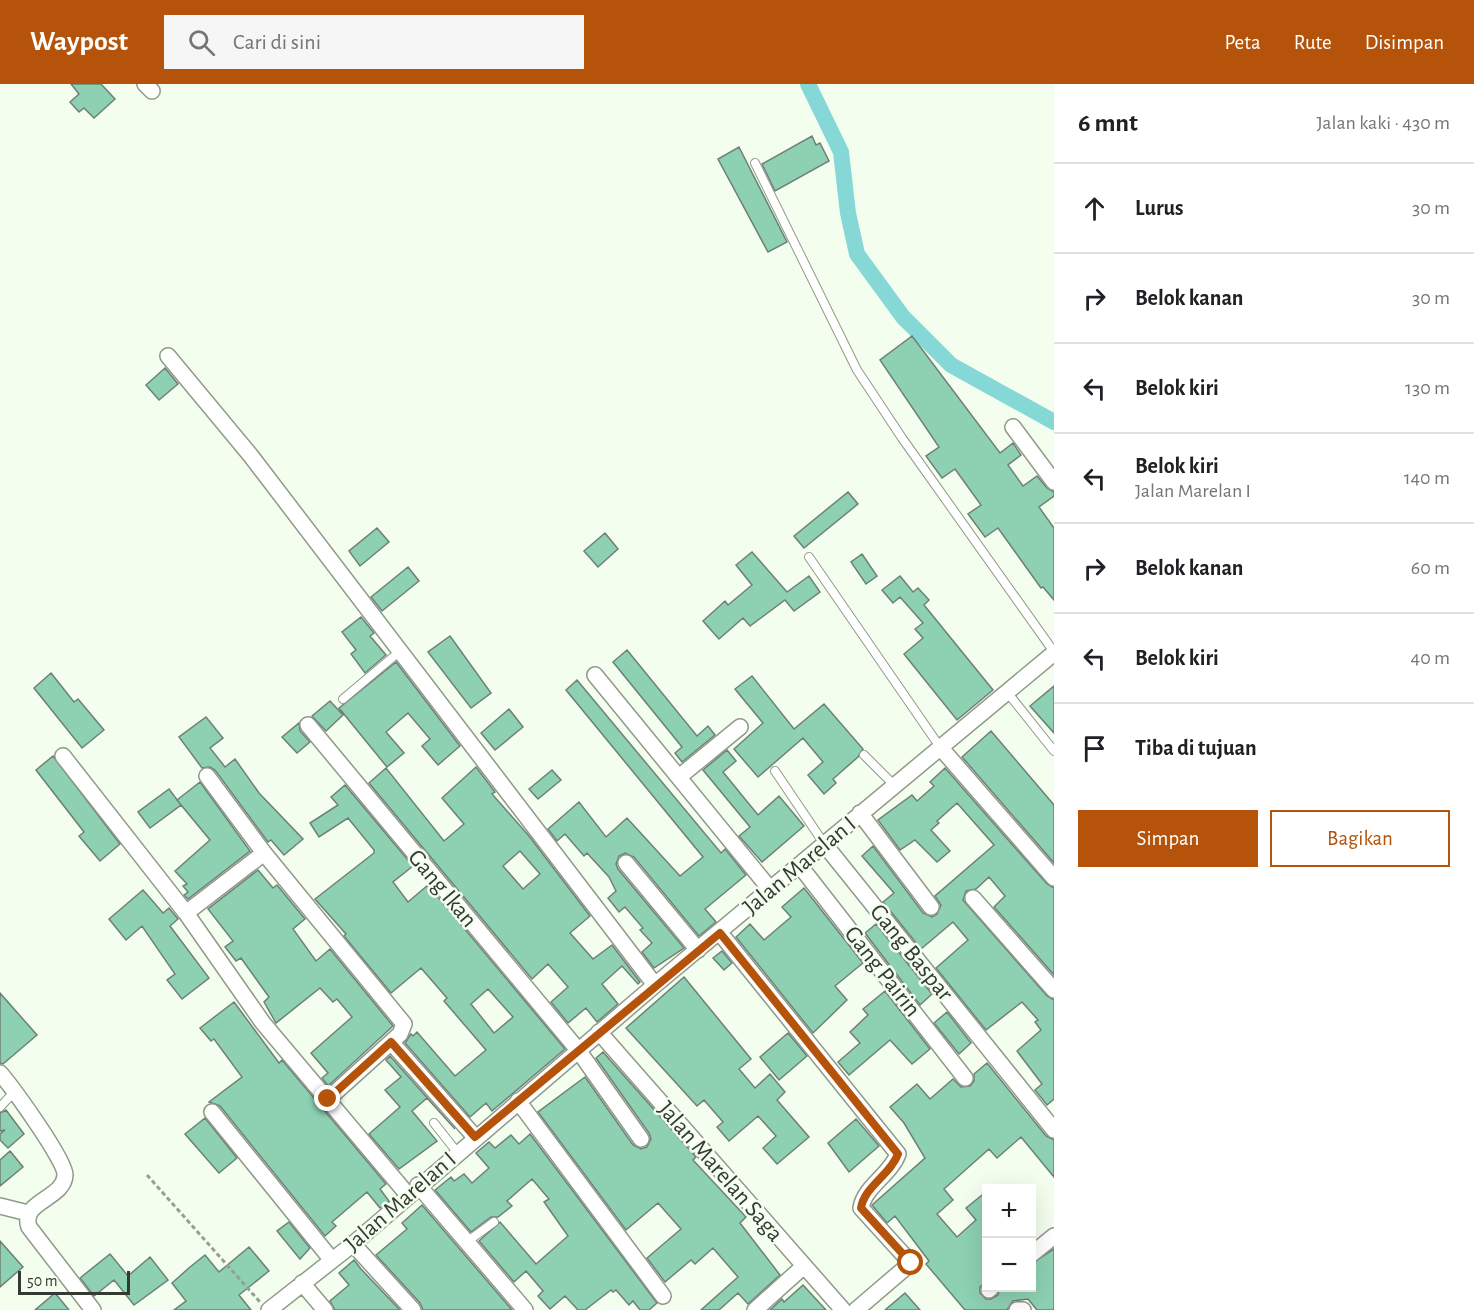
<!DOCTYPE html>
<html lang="id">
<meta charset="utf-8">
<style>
body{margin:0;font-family:"Alegreya Sans",sans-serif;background:#f6f6f6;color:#202124}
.controls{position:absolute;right:18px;bottom:18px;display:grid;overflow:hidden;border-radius:0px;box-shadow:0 6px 24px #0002}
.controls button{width:54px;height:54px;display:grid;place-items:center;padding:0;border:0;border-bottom:2px solid #e0e0e0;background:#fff;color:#202124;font:30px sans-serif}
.scale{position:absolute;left:18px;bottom:15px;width:112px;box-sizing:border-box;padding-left:6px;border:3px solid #353933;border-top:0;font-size:16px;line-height:21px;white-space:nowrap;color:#353933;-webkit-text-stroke:4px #f4feee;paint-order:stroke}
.stop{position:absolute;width:18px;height:18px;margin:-14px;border:4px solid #b45309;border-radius:50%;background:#fff}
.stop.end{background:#b45309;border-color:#fff;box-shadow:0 2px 6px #0008}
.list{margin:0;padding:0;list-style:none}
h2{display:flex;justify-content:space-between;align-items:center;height:78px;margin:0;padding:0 24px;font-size:26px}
h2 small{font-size:20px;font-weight:400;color:#757577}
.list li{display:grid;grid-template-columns:39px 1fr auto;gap:18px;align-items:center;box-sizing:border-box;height:90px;padding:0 24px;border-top:2px solid #e0e0e0}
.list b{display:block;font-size:22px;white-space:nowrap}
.list p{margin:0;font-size:20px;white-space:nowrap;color:#757577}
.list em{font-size:20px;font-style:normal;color:#757577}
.actions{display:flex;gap:12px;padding:18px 24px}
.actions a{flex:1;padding:14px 0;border:2px solid #b45309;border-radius:0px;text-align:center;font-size:21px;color:#b45309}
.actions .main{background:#b45309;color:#fff}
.icon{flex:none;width:33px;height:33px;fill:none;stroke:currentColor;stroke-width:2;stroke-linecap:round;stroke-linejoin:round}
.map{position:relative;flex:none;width:1054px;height:1226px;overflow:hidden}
header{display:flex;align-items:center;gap:36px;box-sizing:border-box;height:84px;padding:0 30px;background:#b45309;color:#fff}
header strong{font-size:28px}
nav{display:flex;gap:33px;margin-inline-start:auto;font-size:21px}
.search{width:420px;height:54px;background:#f6f6f6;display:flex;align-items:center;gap:15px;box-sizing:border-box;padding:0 21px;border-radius:0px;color:#757577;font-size:22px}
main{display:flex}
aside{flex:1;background:#fff}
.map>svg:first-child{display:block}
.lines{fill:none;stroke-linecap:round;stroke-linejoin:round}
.canal{stroke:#86d8d7;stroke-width:16}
.building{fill:#8dd0b2;stroke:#6e8077;stroke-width:1.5;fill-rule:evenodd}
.service-casing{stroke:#90998a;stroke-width:10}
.minor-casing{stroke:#90998a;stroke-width:18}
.path{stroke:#979e93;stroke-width:3;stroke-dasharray:4.5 3;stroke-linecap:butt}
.service{stroke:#fff;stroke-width:8}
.minor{stroke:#fff;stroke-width:15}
.route{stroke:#b45309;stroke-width:8}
.labels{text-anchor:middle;stroke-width:5;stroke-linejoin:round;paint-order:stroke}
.street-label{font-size:24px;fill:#353933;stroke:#f4feee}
</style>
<header>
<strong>Waypost</strong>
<div class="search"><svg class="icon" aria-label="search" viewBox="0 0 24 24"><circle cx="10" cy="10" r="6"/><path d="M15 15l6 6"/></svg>Cari di sini</div>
<nav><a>Peta</a><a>Rute</a><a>Disimpan</a></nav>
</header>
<main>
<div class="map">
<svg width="1054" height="1226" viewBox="0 0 1054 1226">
<rect width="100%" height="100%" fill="#f4feee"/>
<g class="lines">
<path class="canal" d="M808 0 841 68 848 129 857 170 903 233 951 281 1054 338"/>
</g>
<path class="building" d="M71 0H101L115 15 94 34 84 24 79 28 70 18 79 10Z
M812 52 816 61 820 59 829 77 775 107 762 80Z
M739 63 787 158 768 168 718 75Z
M912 252 1000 369 1013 359 1021 371 1008 381 1023 402 1037 392 1047 404 1054 408V412L1039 423 1054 444V516L1043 503 1041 504 998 444 985 453 968 430 981 421 955 385 942 394 926 372 939 363 880 276Z
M165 284 178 300 159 316 146 301Z
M848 408 858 420 804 464 794 452Z
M377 444 389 458 360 482 349 467Z
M605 449 618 465 598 483 584 467Z
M752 468 787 508 809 492 820 508 794 527 785 516 750 542 743 534 719 555 703 537 725 517 728 521 752 501 736 481Z
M862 470 877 492 866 500 851 478Z
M408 483 419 497 382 527 371 513Z
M900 492 913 508 918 504 929 516 924 521 993 606 957 636 904 570 923 554 915 545 923 539 900 513 893 519 882 506Z
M361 533 374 549 370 552 386 571 365 589 351 570 356 566 342 548Z
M450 552 491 609 471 624 428 568Z
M627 566 697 652 708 642 715 651 682 678 675 669 682 663 613 578Z
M396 578 460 662 438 681 422 662 430 655 408 629 386 648 404 669 387 683 339 624Z
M51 589 74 618 78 615 104 646 82 664 34 604Z
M752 592 794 645 824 620 863 665 858 673 833 695 836 699 824 710 808 691 823 678 803 654 758 693 734 665 763 639 735 605Z
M577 596 721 769 725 765 746 791 705 825 716 838 699 852 634 773 625 769 619 772 616 780 618 785 684 864 654 884 642 868 652 859 640 846 643 844 625 823 619 828 608 814 616 807 609 793 587 769 584 772 565 750 557 757 548 745 579 718 606 753 627 734 680 792 703 773 566 606Z
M1054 602V649L1030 622Z
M330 617 343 631 326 647 312 632Z
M509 625 523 643 495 666 481 649Z
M206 633 223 654 210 664 225 683 235 675 259 709 303 755 284 771 271 756 268 758 215 686 210 683 202 684 179 653Z
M299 639 300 647 310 658 297 669 282 653Z
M991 647 1054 721V779L962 673Z
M727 666 736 677 723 688 758 731 779 712 804 742 762 778 739 752 750 743 703 686Z
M53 672 120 760 100 777 79 752 84 748 36 686Z
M476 683 495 708 492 710 529 752 590 832 570 849 593 875 612 861 640 898 638 900 622 882 602 900 618 920 597 938 586 924 568 939 551 918 568 903 548 880 532 895 369 699 386 684 444 757 464 740 442 714ZM520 767 540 790 523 805 503 782Z
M945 684 1047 800 1054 804V891L994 823 1005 812 989 793 976 805 966 807 963 816 1047 912 1054 916V1015L1047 1021 1035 1006 1042 1000 1017 967 1041 946 1035 938 1038 936 1022 918 986 946 936 884 968 856 953 838 921 865 883 818 894 809 862 772 873 762 923 829 932 833 937 830 941 821 935 812 994 761 957 719 937 737 939 739 931 746 950 767 937 778 915 756 900 766 878 736 912 711 917 717 934 702 930 698Z
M552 686 561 696 538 715 529 705Z
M200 698 250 767 188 815 184 811 188 808 183 802 187 800 175 787 210 756 177 716Z
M345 701 413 782 393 798 408 818 428 801 565 965 492 1027 486 1019 470 1033 405 959 411 950 413 952 417 948 455 992 486 966 444 917 447 914 421 884 391 909 344 852 346 850 315 815 374 769V766L348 734 319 753 310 739 338 721 331 713ZM488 905 513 933 494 949 471 920Z
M169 705 181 721 150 744 138 728Z
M258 786 273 804 277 801 305 835 293 845 316 877 330 865 393 942 328 1002 322 994 328 989 311 969 352 933 337 915 333 918 320 904 276 939 264 918 269 913 241 874 236 877 225 863 233 857 208 825Z
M804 804 863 879 835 902 847 916 813 949 736 853 750 840 764 856 791 833 782 823Z
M143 806 163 829 169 824 178 835 170 842 209 894 182 915 167 896 175 890 142 842 126 856 109 835Z
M876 840 932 910 920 921 865 849Z
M722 867 732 879 724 886 713 874Z
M684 893 751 975 739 985 755 1004 770 990 785 1008 777 1016 809 1053 777 1080 763 1064 776 1052 758 1032 729 1057 717 1043 723 1038 704 1016 697 1022 626 944Z
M885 907 930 965 912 980 890 956 849 991 838 978 860 959 850 948 868 931 863 925Z
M0 909 37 951 3 980 0 979Z
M234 918 279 979 282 976 386 1100 380 1105 389 1117 380 1124 367 1108 332 1138 336 1142 325 1152 220 1022 209 1018 242 993 214 955 211 957 200 944Z
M947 928 971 959 959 970 934 939Z
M788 949 807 972 779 996 760 973Z
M603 968 696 1073 693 1076 746 1133 740 1139 780 1191 748 1220 738 1209 719 1226H701L738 1193 713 1164 695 1180 691 1176 665 1198 647 1174 681 1145 658 1119 626 1146 538 1028 585 993 633 1061 641 1065 647 1063 651 1055 649 1049 596 974Z
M390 972 455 1045 427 1014 412 1027 437 1057 399 1085 369 1050 400 1023 385 1006 401 993 386 976Z
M987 979 1046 1052 1054 1056V1093L1021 1053 997 1074 989 1065 944 1105 953 1116 937 1130 957 1153 976 1136 966 1124 987 1107V1196L980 1203V1209L986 1215H991L998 1211 1000 1203H1032V1179L1054 1165V1226H1037L1028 1215 1013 1217 1007 1226H965L926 1180 929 1177 895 1132 887 1139 872 1121 925 1074 904 1039 890 1023 917 1000 930 1015 953 995 961 1003 970 1002 974 997V990Z
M6 1026 24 1050 8 1064 0 1056V1050L5 1046 0 1047V1029Z
M205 1034 237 1074 219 1089 185 1050Z
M856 1035 879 1062 849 1088 828 1059Z
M530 1050 657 1219 649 1226H640L633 1217 629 1221 616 1206 613 1208 611 1206 585 1226H578L565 1212 550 1225 538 1212 543 1207 526 1187 514 1198 479 1157 500 1138 536 1180 568 1152 544 1118 549 1115 532 1095 507 1117 512 1122 498 1133H491L471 1148 435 1106 451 1093 454 1097 464 1090 472 1099 489 1084 476 1069 489 1058 495 1064 511 1051 519 1060Z
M10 1067 23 1083 0 1102V1076Z
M422 1121 512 1226H423L420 1219 376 1171 407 1145 402 1139Z
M289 1138 310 1164 300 1175 277 1147Z
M0 1157 23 1183 0 1203Z
M249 1163 269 1187 239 1211 251 1226H174L186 1217 172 1199 190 1183 205 1171 219 1188Z
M110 1170 128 1192 150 1173 168 1196 134 1221 114 1196 94 1212 80 1194Z
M354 1176 361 1185 400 1226H335L330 1217 349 1201 339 1189Z
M803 1201 826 1226H770L782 1215 784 1218Z
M55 1209 69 1226H35Z
M905 1209 920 1226H885Z"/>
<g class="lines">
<g class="service-casing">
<path id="service" d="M755 79 857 286 902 354 1054 568
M809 473 940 663
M1007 608 1054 667
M343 615 399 568
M864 671 894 701
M775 687 825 761
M0 1023 15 1007
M434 1039 457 1068
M468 1157 494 1138"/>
</g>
<g class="minor-casing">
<path id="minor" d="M145 0 152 7
M168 272 251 372 655 901
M1013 343 1054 398
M595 591 770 805
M308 641 578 966 641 1055
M940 663 1054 794
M63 672 186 829 263 939 407 1110
M207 692 264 769
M679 693 740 643
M860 729 931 823
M825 761 1054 1046
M626 779 698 866
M800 782 965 994
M973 814 1054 906
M186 829 264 769 404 940 400 950 328 1015
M720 849 898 1070C891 1090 864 1103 861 1124L911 1179 856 1226
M599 948 843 1226
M391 958 475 1053
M0 989C12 1003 66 1077 65 1091 64 1115 20 1117 29 1143L93 1226
M518 1017 663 1212
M212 1028 331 1175
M418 1101 525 1226
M0 1122 28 1129
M353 1160 413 1226
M1032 1170 1054 1152
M302 1199 325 1226
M989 1206 991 1204
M269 1226 353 1160 655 901 1054 569
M755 1226 804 1182
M1017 1226H1023"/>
</g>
<path class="path" d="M147 1091 260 1218"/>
<use href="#service" class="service"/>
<use href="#minor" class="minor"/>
</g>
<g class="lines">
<path class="route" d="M328 1015 391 958 475 1053 720 849 898 1070C891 1090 864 1103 861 1124L911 1179"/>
</g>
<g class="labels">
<g class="street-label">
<text transform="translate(799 781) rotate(-40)" y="8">Jalan Marelan I</text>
<text transform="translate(443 804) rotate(50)" y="8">Gang Ikan</text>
<text transform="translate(912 868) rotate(51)" y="8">Gang Baspar</text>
<text transform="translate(883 887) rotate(52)" y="8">Gang Pairin</text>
<text transform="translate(721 1087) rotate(49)" y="8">Jalan Marelan Saga</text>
<text transform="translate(400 1117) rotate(-41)" y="8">Jalan Marelan I</text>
</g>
</g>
</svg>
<div class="controls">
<button>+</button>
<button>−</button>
</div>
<div class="scale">50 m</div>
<div class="stop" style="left:911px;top:1179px"></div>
<div class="stop end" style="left:328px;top:1015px"></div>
</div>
<aside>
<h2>6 mnt<small>Jalan kaki · 430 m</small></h2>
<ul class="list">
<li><svg class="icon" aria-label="ahead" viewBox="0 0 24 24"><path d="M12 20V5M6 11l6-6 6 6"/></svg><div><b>Lurus</b></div><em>30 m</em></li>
<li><svg class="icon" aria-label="right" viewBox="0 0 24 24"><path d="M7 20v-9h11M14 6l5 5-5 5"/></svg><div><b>Belok kanan</b></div><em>30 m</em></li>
<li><svg class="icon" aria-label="left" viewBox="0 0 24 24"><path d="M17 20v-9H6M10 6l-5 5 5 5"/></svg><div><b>Belok kiri</b></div><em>130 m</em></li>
<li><svg class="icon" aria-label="left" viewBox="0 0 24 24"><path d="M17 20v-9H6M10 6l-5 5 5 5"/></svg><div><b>Belok kiri</b><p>Jalan Marelan I</p></div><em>140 m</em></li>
<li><svg class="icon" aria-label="right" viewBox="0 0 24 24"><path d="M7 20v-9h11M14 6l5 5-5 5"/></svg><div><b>Belok kanan</b></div><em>60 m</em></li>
<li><svg class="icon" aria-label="left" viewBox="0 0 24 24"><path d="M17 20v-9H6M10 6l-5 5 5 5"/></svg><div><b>Belok kiri</b></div><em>40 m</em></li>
<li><svg class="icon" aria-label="arrive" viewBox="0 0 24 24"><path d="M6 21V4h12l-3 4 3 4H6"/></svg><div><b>Tiba di tujuan</b></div></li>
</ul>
<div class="actions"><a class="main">Simpan</a><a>Bagikan</a></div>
</aside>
</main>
